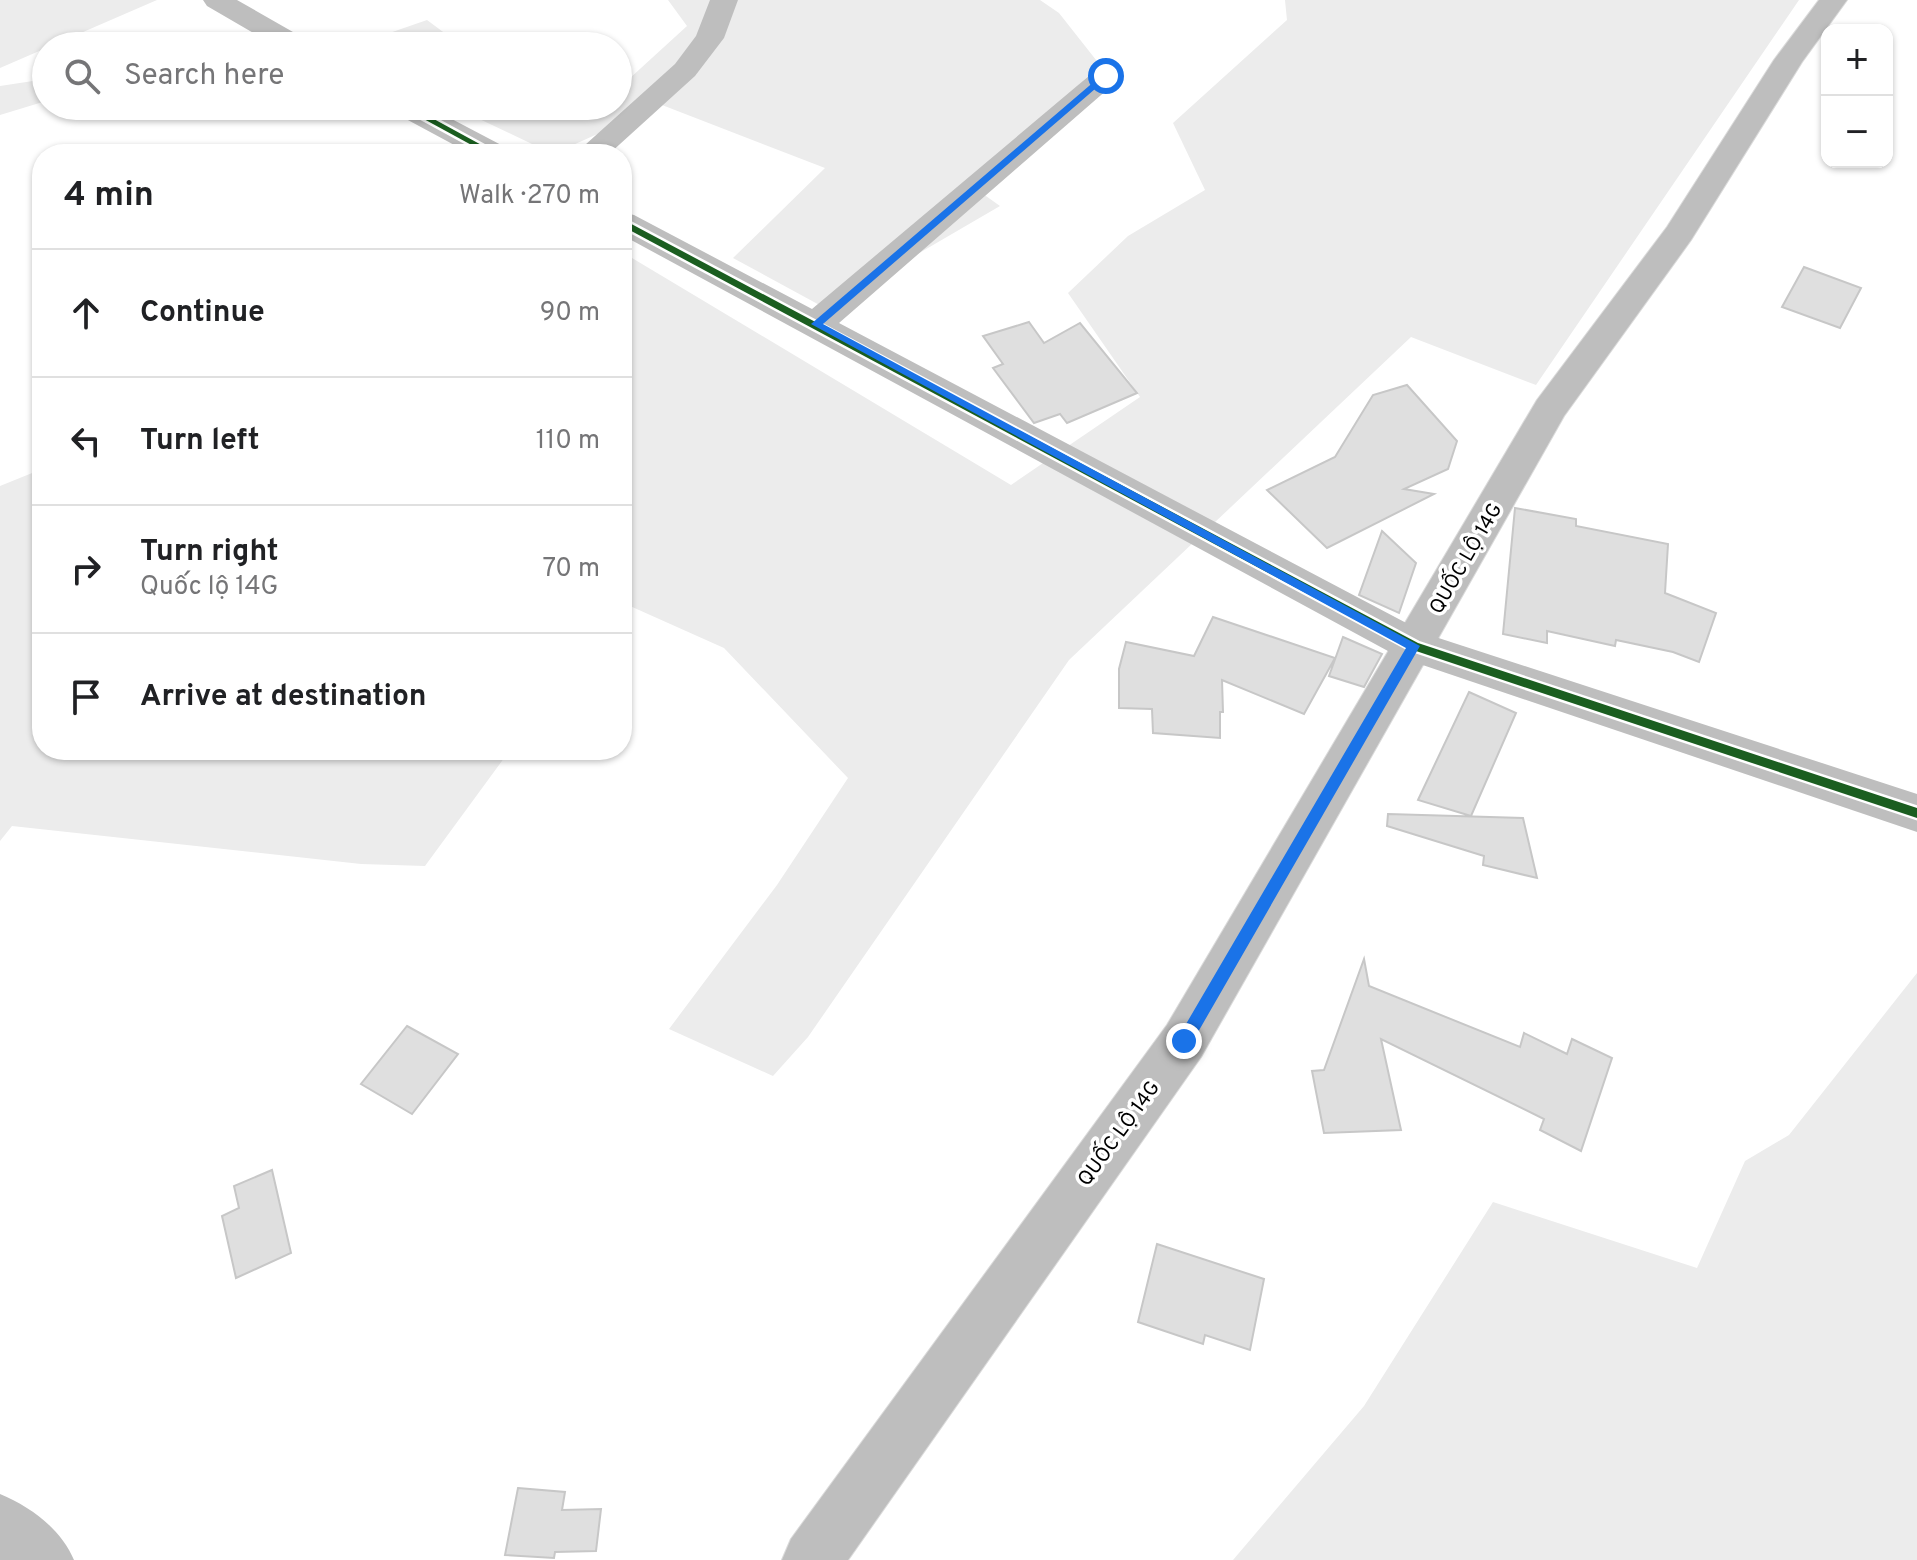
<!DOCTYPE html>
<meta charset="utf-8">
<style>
body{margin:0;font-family:Overpass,sans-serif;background:#f2f2f2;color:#202124}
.controls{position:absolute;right:24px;top:24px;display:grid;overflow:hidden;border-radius:16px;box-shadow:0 2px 6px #0004}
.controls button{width:72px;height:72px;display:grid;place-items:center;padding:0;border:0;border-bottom:2px solid #e0e0e0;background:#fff;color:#202124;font:40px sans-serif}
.stop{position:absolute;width:24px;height:24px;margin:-18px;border:6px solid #1a73e8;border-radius:50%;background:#fff}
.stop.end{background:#1a73e8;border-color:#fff;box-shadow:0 2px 8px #0008}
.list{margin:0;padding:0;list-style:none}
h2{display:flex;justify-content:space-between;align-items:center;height:104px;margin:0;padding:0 32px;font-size:34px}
h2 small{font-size:26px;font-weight:400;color:#757577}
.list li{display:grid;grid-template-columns:52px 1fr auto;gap:24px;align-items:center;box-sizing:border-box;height:128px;padding:0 32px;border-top:2px solid #e0e0e0}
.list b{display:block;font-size:30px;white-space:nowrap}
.list p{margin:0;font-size:26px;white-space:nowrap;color:#757577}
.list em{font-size:26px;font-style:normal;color:#757577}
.icon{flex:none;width:44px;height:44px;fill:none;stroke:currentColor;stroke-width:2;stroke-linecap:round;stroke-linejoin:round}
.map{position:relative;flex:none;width:1917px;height:1560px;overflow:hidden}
.search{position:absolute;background:#fff;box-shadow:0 2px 6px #0004;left:32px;top:32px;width:600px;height:88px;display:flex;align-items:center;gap:20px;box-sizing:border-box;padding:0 28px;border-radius:44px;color:#757577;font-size:30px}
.panel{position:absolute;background:#fff;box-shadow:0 2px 6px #0004;left:32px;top:144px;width:600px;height:616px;border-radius:32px}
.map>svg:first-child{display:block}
.green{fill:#ececec}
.building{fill:#dfdfdf;stroke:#c7c7c7;stroke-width:2}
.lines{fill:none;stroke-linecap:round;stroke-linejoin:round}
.primary-casing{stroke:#dbdbdb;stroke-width:2}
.minor{fill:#bebebe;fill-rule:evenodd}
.tertiary{fill:#bebebe;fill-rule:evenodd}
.primary{fill:#bebebe;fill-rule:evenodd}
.cycleway-casing{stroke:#fff;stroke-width:5}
.cycleway{fill:#1b5e20;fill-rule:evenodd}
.route{fill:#1a73e8}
.labels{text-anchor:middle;stroke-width:7;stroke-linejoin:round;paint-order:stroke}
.street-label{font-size:20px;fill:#000;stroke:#fff}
</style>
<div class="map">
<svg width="1917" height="1560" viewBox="0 0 1917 1560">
<rect width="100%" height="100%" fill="#fff"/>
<path class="green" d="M0 0H157L0 68Z
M668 0H1040L1059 13 1100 65 972 186 1000 206 825 308 733 258 825 168 662 105 553 154 452 106H560L594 110 599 106H618V89L687 26Z
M1285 0H1799L1536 385 1411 337 1069 660 808 1037 773 1076 669 1029 777 885 848 778 724 648 630 606 622 616V252L1011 485 1140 397 1068 293 1128 236 1205 190 1173 123 1287 20Z
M427 20 462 46H352Z
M46 79V101L0 115V86Z
M42 469V750H510L425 866 361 864 12 826 0 841V486Z
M1917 973V1560H1233L1364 1406 1493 1202 1697 1268 1745 1161 1789 1135Z"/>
<path class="building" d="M1804 267 1861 288 1840 328 1782 307Z
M1029 322 1044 343 1080 323 1137 393 1067 423 1060 414 1034 423 993 368 1003 364 983 336Z
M1407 385 1457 441 1448 469 1404 489 1434 494 1327 548 1267 490 1335 457 1373 395Z
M1515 508 1576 519V526L1668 544 1665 593 1716 613 1699 662 1673 652 1616 640 1615 646 1547 631V643L1503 634Z
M1382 531 1416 563 1399 613 1359 595Z
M1213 617 1335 658 1304 714 1222 680 1223 712H1220V738L1153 733 1152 709 1119 708V669L1126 642 1194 656Z
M1343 637 1382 654 1364 687 1329 676Z
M1469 692 1516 713 1471 816 1418 800Z
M1388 814 1523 818 1537 878 1483 865 1484 856 1387 826Z
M1364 959 1369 986 1520 1047 1524 1033 1567 1054 1572 1039 1612 1058 1581 1151 1540 1130 1544 1119 1381 1039 1401 1130 1324 1133 1312 1071 1324 1070Z
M407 1026 458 1054 412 1114 361 1084Z
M272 1170 291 1253 236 1278 222 1216 239 1208 234 1186Z
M1157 1244 1264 1279 1250 1350 1205 1335 1203 1344 1138 1322Z
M518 1488 565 1492 562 1510 601 1509 596 1551 555 1552 554 1558 505 1555Z"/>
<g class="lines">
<g class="primary-casing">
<path id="primary" d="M1819 0H1847L1802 62 1691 240 1564 416 1201 1057 848 1560H782L791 1539 1167 1025 1537 400 1667 227 1774 60Z"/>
</g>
<path class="minor" d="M203 0H237L307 40 312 46H276L207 6Z
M710 0H738L724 38 695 76 609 154H575L675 64 696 36Z
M1106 67 1116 70 1121 76 1116 82 839 323 1429 635 1435 646 1429 657 1414 662 1399 657 622 235V212L634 215 812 309 1096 70Z
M389 106H427L505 147 510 154H471L393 112Z
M0 1494C31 1507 61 1529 74 1560H0Z"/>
<path class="tertiary" d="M1414 630 1917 794V832L1399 657 1393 646 1399 635Z"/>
<use href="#primary" class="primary"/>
<g class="cycleway-casing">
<path id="cycleway" d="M400 106H410L498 154H488Z
M622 219 1418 643 1917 808V818L1410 649 622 226Z"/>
</g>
<use href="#cycleway" class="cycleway"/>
</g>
<path class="route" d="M1103 74 1110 76 823 324 1420 646 1190 1046 1184 1048 1177 1041 1179 1036 1406 648 811 324Z"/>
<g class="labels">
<g class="street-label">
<text transform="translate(1465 558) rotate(-60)" y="7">QUỐC LỘ 14G</text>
<text transform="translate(1118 1133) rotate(-54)" y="7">QUỐC LỘ 14G</text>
</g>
</g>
</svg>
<div class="controls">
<button>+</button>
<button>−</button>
</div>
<div class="stop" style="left:1106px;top:76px"></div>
<div class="stop end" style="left:1184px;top:1041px"></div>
<div class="search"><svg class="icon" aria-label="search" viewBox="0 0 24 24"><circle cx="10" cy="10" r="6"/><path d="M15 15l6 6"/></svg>Search here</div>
<section class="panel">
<h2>4 min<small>Walk · 270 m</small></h2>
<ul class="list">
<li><svg class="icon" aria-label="ahead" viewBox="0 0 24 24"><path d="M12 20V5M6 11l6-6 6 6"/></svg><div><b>Continue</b></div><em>90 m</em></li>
<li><svg class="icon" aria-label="left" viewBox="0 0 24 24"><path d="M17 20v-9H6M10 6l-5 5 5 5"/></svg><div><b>Turn left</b></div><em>110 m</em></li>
<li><svg class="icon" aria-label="right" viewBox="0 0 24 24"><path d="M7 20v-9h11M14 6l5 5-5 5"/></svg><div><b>Turn right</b><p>Quốc lộ 14G</p></div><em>70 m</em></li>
<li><svg class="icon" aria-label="arrive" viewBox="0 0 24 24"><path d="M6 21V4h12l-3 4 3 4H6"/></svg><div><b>Arrive at destination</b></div></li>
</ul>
</section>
</div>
